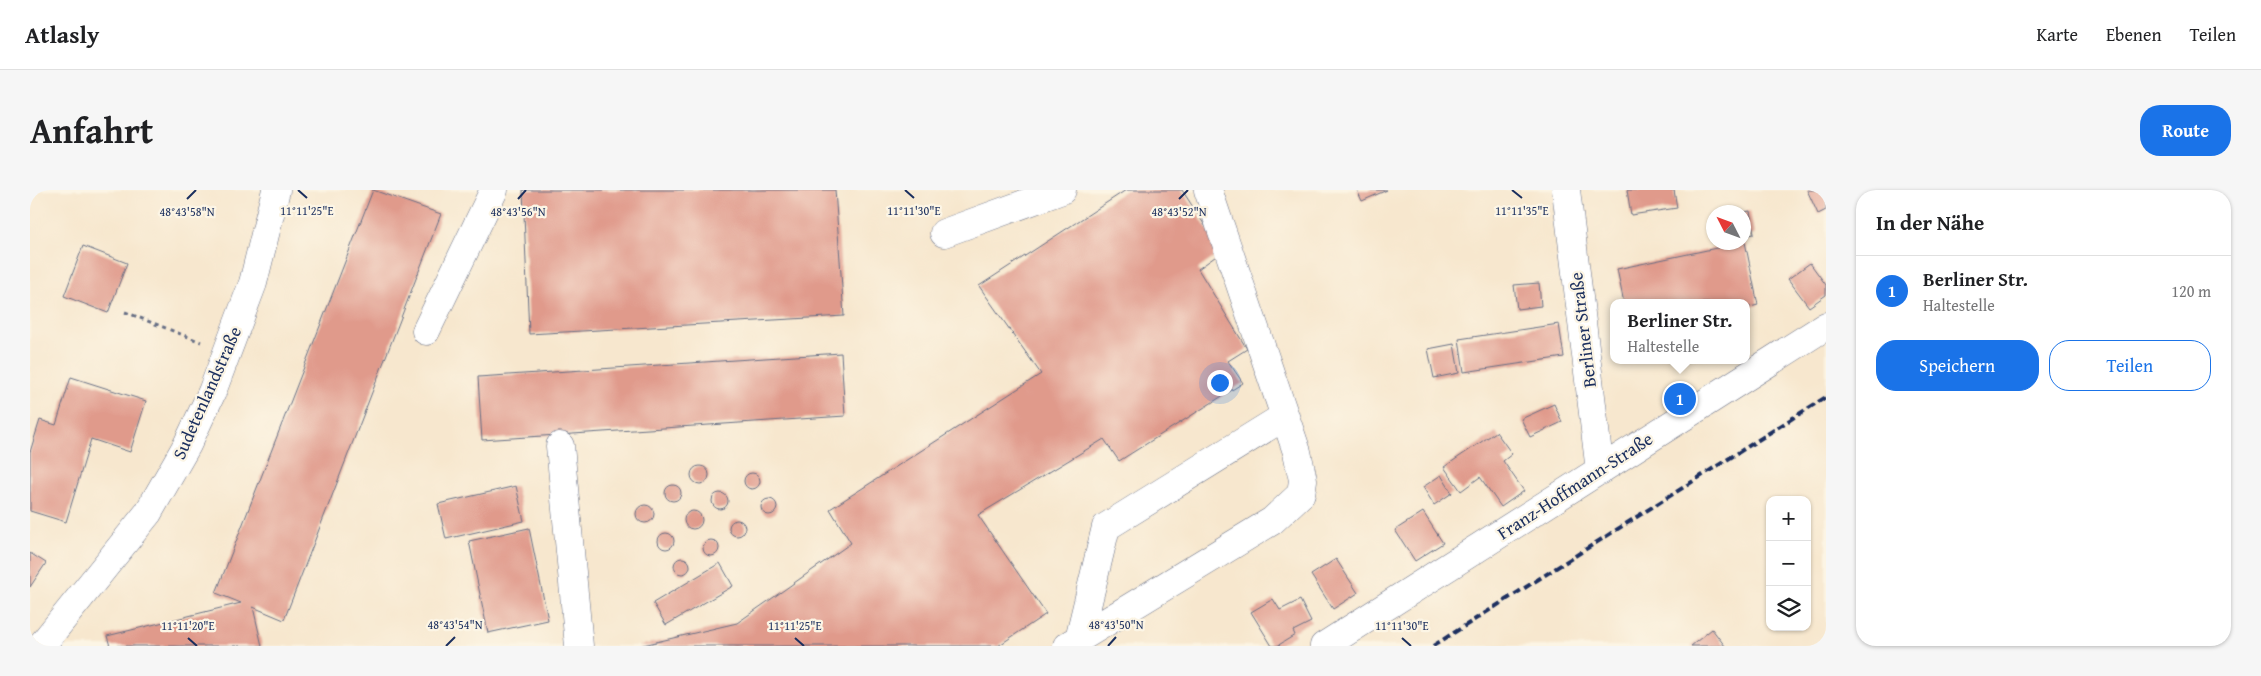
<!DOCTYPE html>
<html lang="de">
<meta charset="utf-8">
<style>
body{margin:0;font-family:"Gentium Book Plus",serif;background:#f6f6f6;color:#202124}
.controls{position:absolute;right:15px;bottom:15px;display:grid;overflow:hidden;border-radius:10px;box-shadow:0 1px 4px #0004}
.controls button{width:45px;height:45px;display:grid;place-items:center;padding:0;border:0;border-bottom:1px solid #e0e0e0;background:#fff;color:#202124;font:25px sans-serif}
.compass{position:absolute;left:1676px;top:15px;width:45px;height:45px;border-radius:50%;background:#fff;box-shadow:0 1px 4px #0004;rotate:312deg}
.you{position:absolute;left:1189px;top:192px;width:18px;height:18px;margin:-12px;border:4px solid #fff;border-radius:50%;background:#1a73e8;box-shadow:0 0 0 8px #1a73e833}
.badge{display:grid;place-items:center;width:32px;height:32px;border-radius:50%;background:#1a73e8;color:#fff;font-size:16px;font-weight:700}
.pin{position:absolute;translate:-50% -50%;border:2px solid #fff;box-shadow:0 1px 5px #0006}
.popup{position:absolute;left:1580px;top:109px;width:140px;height:65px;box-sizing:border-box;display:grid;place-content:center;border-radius:10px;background:#fff;filter:drop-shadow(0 1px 4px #0005);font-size:16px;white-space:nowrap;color:#757577}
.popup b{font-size:19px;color:#202124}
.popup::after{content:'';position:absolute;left:50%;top:100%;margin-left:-10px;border:10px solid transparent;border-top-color:#fff}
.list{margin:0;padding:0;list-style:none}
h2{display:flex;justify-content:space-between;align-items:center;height:65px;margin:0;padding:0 20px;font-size:21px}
h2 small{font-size:16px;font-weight:400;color:#757577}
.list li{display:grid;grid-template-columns:32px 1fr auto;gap:15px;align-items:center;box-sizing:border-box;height:70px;padding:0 20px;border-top:1px solid #e0e0e0}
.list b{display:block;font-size:19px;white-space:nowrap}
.list p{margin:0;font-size:16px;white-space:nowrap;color:#757577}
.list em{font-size:16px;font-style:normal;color:#757577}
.actions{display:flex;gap:10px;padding:15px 20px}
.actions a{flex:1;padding:11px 0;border:1px solid #1a73e8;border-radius:20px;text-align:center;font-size:18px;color:#1a73e8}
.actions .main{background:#1a73e8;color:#fff}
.icon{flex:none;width:28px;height:28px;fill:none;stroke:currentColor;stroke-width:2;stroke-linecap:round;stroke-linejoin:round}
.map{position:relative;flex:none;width:1796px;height:456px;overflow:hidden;border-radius:20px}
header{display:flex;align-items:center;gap:30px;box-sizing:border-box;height:70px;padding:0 25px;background:#fff;border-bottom:1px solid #e0e0e0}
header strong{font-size:24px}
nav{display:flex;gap:28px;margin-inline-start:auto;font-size:18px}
.intro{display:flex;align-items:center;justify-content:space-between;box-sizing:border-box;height:120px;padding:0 30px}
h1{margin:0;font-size:35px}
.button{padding:12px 22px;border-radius:20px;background:#1a73e8;color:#fff;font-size:18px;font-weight:700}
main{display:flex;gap:30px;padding:0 30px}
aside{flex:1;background:#fff;border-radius:20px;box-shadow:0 1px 4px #0004}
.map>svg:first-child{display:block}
.building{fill:#e09a8b}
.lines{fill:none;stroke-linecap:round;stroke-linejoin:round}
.minor-casing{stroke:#686f85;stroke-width:29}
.path{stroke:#686f85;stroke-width:3;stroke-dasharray:4 4;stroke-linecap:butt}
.minor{stroke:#fff;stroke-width:28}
.rail{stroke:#1b2f5e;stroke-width:4;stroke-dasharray:8 4;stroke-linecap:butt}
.ticks{fill:none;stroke:#1b2f5e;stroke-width:2}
.labels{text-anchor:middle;stroke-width:4.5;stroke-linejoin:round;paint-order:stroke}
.street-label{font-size:18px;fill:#1b2f5e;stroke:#fcf5e5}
.ticks-label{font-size:12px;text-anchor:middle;fill:#1b2f5e;stroke:#fcf5e5;stroke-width:4.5;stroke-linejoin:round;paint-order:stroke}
</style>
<header>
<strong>Atlasly</strong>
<nav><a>Karte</a><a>Ebenen</a><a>Teilen</a></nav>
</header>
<div class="intro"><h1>Anfahrt</h1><a class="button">Route</a></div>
<main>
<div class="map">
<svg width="1796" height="456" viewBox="0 0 1796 456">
<rect width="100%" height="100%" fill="#fcf5e5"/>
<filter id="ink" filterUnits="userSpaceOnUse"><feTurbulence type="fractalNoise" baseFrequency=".02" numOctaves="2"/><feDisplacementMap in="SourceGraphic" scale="10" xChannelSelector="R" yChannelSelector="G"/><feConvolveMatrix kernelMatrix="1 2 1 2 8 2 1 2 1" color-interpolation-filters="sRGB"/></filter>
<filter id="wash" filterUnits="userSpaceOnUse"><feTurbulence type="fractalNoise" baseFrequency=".0096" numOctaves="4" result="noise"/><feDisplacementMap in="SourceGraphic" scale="20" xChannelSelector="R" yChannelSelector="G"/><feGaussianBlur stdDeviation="1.12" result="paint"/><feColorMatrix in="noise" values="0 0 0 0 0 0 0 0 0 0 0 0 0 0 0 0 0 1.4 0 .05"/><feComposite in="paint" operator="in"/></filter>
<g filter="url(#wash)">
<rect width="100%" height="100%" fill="#f7e7ce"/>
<g id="blocks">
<path class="building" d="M343 0 411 24 254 430 223 417 232 456H80L77 446 211 413 186 403Z
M493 0H805L814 126 499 144Z
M1096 0H1152L1192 62 1168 79 1217 159 1198 171 1213 193 1089 271 1074 249 948 325 1016 424 968 456H609L707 433 821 353 800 319 1011 184 949 96Z
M1327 0H1357L1332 11Z
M1597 0H1644L1647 18 1601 25Z
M1777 0H1796V20L1788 24Z
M1720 21 1724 44 1714 46V22Z
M1715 52 1728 115 1716 118V113H1594L1587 79Z
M53 56 97 73 78 123 34 106Z
M1780 73 1796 95V105L1779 117 1758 89Z
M1509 93 1511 116 1487 119 1484 95Z
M1529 134 1534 167 1434 182 1429 149Z
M1424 154 1429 183 1404 188 1398 159Z
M811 163 815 226 452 250 448 187Z
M41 187 116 211 100 262 61 249 36 332 0 321V262L10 230 26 235Z
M1524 214 1532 232 1500 247 1491 229Z
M1466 242 1482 264 1473 271 1494 301 1471 317 1450 287 1431 301 1414 277Z
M661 285a9 9 0 1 1 18 0a9 9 0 1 1-18 0Z
M714 291a8 8 0 1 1 16 0a8 8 0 1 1-16 0Z
M1411 285 1422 303 1404 315 1393 297Z
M635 303a8 8 0 1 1 16 0a8 8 0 1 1-16 0Z
M486 296 494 331 416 349 408 314Z
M682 311a8 8 0 1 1 16 0a8 8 0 1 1-16 0Z
M731 317a8 8 0 1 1 16 0a8 8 0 1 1-16 0Z
M606 324a9 9 0 1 1 18 0a9 9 0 1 1-18 0Z
M654 330a9 9 0 1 1 18 0a9 9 0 1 1-18 0Z
M1393 322 1413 353 1385 371 1365 340Z
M699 338a8 8 0 1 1 16 0a8 8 0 1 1-16 0Z
M499 338 518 430 458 443 439 351Z
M628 351a8 8 0 1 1 16 0a8 8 0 1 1-16 0Z
M673 358a8 8 0 1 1 16 0a8 8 0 1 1-16 0Z
M0 363 16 373 0 397Z
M644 376a8 8 0 1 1 16 0a8 8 0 1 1-16 0Z
M1306 369 1328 403 1303 419 1281 385Z
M690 373 703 396 636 435 623 413Z
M1243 409 1250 420 1270 410 1281 432 1263 441 1265 445 1247 456H1242L1221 422Z
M1682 439 1695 456H1661Z"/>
</g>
</g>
<g filter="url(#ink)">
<use href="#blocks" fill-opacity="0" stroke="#686f85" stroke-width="1"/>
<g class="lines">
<g class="minor-casing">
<path id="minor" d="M1536 0 1570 281
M914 43 1032 0
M396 141 464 0
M530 256 549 456
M1049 449 1076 337 1255 226
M11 456 118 323 157 255 182 202 223 93 246 0
M1037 456 1242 331 1271 304 1273 290 1267 262 1178 0
M1294 456 1796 136"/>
</g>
<path class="path" d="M95 122 171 152"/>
<use href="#minor" class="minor"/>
<path class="rail" d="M1403 456 1796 207"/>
</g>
</g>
<path class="ticks" d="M268 0 277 8M875 0 884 8M1482 0 1492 8M157 9 166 0M488 9 496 0M1149 9 1158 0M158 448 167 456M765 448 774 456M1372 448 1381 456M416 456 425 447M1078 456 1086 447"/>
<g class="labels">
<g class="street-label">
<text transform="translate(1553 140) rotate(-97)" y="6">Berliner Straße</text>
<text transform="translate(177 203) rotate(-66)" y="6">Sudetenlandstraße</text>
<text transform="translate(1545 296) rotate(-33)" y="6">Franz-Hoffmann-Straße</text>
</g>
</g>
<g class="ticks-label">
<text x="277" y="25">11°11'25"E</text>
<text x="884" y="25">11°11'30"E</text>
<text x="1492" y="25">11°11'35"E</text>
<text x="1149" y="26">48°43'52"N</text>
<text x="157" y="26">48°43'58"N</text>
<text x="488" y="26">48°43'56"N</text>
<text x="425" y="439">48°43'54"N</text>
<text x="1086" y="439">48°43'50"N</text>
<text x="158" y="440">11°11'20"E</text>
<text x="765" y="440">11°11'25"E</text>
<text x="1372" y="440">11°11'30"E</text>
</g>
</svg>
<div class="controls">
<button>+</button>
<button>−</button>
<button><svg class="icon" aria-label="layers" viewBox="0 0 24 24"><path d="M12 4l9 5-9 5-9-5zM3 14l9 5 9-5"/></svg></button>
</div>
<svg class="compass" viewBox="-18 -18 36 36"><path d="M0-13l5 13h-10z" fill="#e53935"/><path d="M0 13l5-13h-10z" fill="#757577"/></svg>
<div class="you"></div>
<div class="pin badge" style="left:1650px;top:209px">1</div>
<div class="popup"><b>Berliner Str.</b>Haltestelle</div>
</div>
<aside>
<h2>In der Nähe<small></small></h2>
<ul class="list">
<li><span class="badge">1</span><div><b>Berliner Str.</b><p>Haltestelle</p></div><em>120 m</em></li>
</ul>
<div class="actions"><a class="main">Speichern</a><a>Teilen</a></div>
</aside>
</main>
